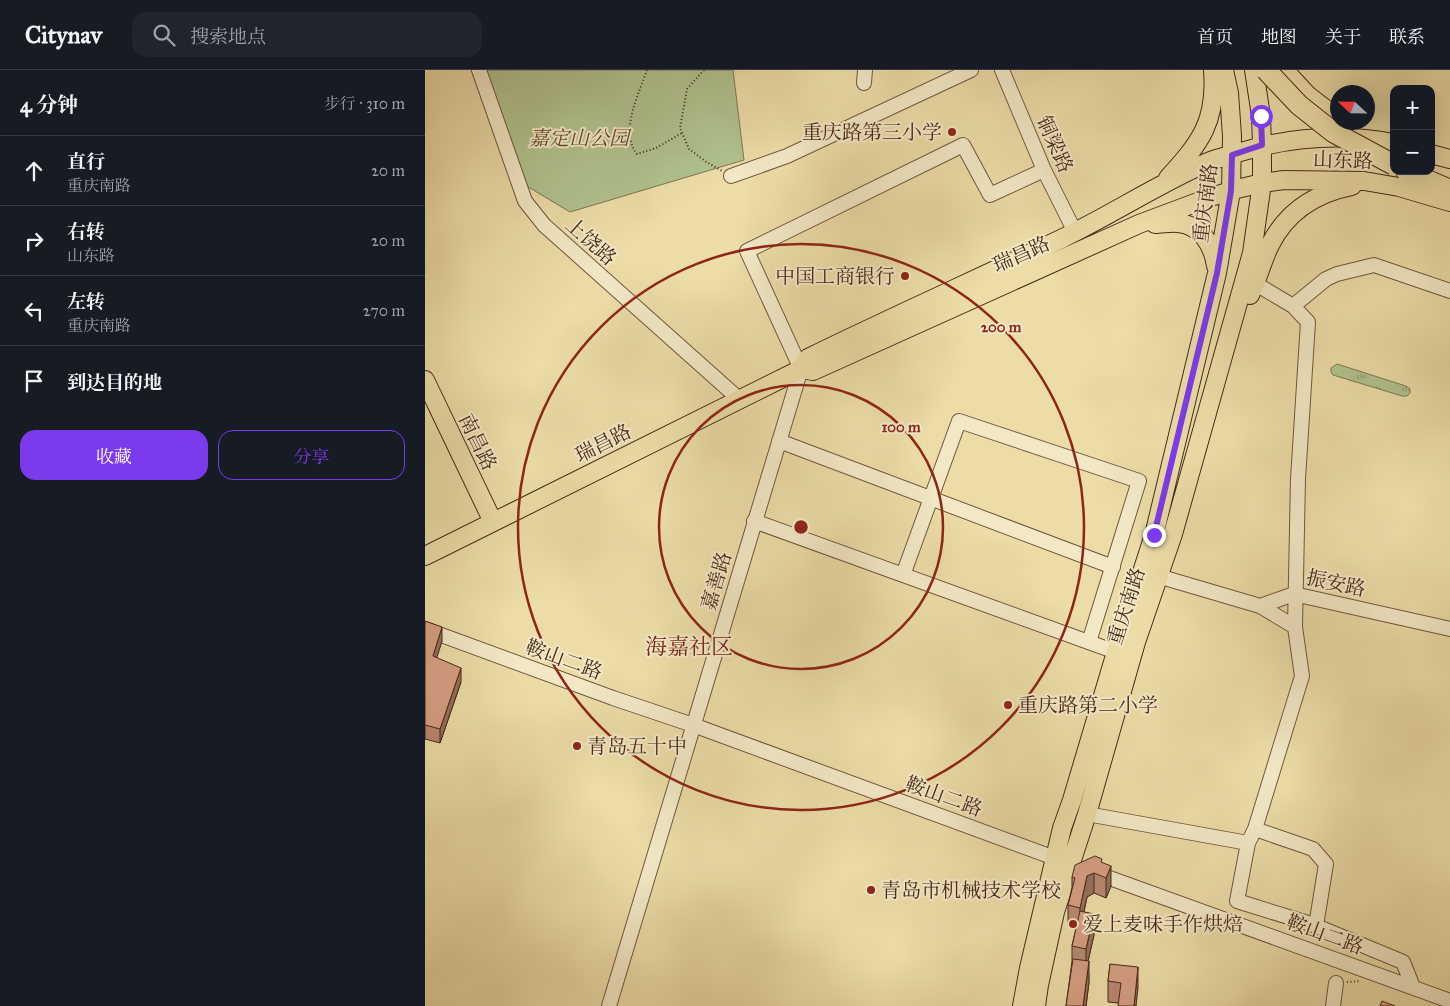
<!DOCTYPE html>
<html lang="zh">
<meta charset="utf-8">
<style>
body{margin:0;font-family:"IM FELL Great Primer","Noto Serif SC",serif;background:#20242c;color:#f1f3f6}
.controls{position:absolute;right:15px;top:15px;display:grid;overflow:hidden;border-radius:10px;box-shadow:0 5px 20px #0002}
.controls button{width:45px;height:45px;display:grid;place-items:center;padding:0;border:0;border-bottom:1px solid #363941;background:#171b24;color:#f1f3f6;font:25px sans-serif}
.compass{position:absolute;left:905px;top:15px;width:45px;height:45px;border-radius:50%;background:#171b24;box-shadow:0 5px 20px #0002;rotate:292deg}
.stop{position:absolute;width:15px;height:15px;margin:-11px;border:4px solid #7c3aed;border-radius:50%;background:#fff}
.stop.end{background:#7c3aed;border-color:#fff;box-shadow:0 1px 5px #0008}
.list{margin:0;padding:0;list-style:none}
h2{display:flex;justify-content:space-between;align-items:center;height:65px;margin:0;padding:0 20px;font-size:21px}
h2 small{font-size:16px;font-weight:400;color:#9ea1a6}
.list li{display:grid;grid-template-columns:32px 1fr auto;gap:15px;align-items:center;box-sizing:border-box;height:70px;padding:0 20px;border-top:1px solid #363941}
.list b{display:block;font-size:19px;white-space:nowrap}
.list p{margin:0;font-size:16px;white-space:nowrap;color:#9ea1a6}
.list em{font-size:16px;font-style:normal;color:#9ea1a6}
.actions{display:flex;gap:10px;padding:15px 20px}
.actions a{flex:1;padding:11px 0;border:1px solid #7c3aed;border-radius:15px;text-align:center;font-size:18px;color:#7c3aed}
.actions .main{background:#7c3aed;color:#fff}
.icon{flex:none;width:28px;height:28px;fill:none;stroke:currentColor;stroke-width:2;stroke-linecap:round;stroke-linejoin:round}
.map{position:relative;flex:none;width:1025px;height:936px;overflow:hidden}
header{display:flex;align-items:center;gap:30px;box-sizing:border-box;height:70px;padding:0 25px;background:#171b24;border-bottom:1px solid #363941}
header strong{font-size:24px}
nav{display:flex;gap:28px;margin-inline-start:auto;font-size:18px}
.search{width:350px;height:45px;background:#20242c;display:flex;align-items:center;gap:12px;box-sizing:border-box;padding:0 18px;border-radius:15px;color:#9ea1a6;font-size:19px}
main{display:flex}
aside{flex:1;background:#171b24}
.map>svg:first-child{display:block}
.grass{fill:url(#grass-tufts);stroke:#7c7653}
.park{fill:#b0c28d;stroke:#7c7653}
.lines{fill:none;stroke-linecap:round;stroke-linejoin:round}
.minor-casing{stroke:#71563d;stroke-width:16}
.major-casing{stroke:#482919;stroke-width:20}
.highway-casing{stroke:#482919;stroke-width:22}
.path{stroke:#482919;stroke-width:2;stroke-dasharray:1 2.5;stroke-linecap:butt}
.minor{stroke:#f2e8c6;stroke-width:14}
.major{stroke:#ebdca8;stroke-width:18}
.highway{stroke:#ebdca8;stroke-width:20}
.highway-bridge-casing{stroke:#482919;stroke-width:22;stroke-linecap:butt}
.highway-bridge{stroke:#ebdca8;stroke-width:20}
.wall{fill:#b78871;stroke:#482919}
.shaded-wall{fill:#956f5c;stroke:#482919}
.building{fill:#d59e83;stroke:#482919}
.route{stroke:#7c3aed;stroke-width:6}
.ring{fill:none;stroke:#8f2418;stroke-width:2.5}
.poi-dot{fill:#8f2418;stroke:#f2e8c6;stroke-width:2}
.labels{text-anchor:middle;stroke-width:4;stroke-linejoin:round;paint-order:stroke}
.poi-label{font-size:20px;fill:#482919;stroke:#f2e8c6;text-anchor:start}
.park-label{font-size:20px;font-style:italic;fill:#5d4830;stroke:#f2e8c6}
.street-label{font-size:20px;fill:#482919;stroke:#f2e8c6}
.quarter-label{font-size:22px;fill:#7a1f14;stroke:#f2e8c6}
.centre{fill:#8f2418;stroke:#f2e8c6;stroke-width:2.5}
.ring-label{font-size:15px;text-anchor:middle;font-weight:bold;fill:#8f2418;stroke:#f2e8c6;stroke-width:4;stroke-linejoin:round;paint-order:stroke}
</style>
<header>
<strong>Citynav</strong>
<div class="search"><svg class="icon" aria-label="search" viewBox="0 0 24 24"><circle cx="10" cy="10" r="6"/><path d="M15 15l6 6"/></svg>搜索地点</div>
<nav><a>首页</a><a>地图</a><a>关于</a><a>联系</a></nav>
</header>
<main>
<aside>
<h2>4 分钟<small>步行 · 310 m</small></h2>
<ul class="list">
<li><svg class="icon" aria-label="ahead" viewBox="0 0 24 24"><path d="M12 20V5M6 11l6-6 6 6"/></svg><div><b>直行</b><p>重庆南路</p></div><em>20 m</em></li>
<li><svg class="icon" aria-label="right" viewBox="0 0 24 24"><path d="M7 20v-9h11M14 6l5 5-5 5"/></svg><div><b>右转</b><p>山东路</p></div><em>20 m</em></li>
<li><svg class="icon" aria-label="left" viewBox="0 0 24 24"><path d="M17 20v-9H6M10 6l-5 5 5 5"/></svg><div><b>左转</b><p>重庆南路</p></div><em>270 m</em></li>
<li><svg class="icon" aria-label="arrive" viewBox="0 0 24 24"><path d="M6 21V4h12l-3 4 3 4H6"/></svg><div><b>到达目的地</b></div></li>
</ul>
<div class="actions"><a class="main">收藏</a><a>分享</a></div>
</aside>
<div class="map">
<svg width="1025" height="936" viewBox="0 0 1025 936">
<defs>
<pattern id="grass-tufts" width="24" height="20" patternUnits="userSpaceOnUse" patternTransform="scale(1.25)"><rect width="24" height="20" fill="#b0c28d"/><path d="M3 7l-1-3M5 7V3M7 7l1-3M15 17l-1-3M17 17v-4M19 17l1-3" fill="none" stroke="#919e72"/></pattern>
</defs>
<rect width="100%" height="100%" fill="#ebdca8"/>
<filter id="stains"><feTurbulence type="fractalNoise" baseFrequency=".004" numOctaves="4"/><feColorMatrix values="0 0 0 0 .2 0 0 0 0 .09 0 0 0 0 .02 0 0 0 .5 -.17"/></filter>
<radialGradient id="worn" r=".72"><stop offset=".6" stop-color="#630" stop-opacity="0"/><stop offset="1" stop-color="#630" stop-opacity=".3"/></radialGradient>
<path class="grass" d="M912 294 981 316 985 319V323L982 326H977L908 305 906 302V298Z"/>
<path class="park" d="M47 0H308L319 90 145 142 95 112Z"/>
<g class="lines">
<g class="minor-casing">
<path id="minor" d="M54 0 100 131 119 155 314 329
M577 0 619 100 650 162
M439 13 440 0
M306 106 362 86 546 0
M831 214 868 236 883 252 873 409 870 557
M868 236 901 209 912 204 949 195 1025 221
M354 371 688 497
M329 451 691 582
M478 505 534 351 714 411 664 572
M733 506 835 536 869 524 1025 559
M0 559 188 628 268 655 638 791
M662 744 823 773
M830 759 877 606 870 557 835 536
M668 802 1025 931
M891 856 901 794 888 779 830 759 823 773 812 831 886 854 891 856 978 892 988 917
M184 936 376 299 322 181 538 75 565 125 619 100
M908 936 911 913"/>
</g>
<g class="major-casing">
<path id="major" d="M1006 84 1025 89
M743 108C776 72 792 51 788 0
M730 154C737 154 746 152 753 153 776 155 788 175 791 196
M825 225C833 209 837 191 845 175 862 141 891 123 927 116
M376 299 388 301 714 154 786 127 812 119 837 113 859 110 939 111 974 117 1025 132
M0 310 68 452
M0 486 376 299 383 288C467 247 552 209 636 169 686 145 733 114 783 92 793 88 803 86 812 83 864 67 916 63 969 73
M597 936 604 898 637 758 647 730 691 582 729 465 792 203 806 121 807 66 804 23 799 0
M611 936 614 915 630 842 662 744 711 572 748 464 827 183 837 113V75L836 46 829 0"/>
</g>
<g class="highway-casing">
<path id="highway" d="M858 0 882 26 912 49
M981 101 1025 120"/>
</g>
<path class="path" d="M222 0C214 24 194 61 212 84L231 78 257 63
M279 0 262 19 255 58 264 79 280 91 297 101
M922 912 935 911"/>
<use href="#minor" class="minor"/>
<use href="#major" class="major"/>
<use href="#highway" class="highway"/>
<g class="highway-bridge-casing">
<path id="highway-bridge" d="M841 0 874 35 908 62 969 95"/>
</g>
<use href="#highway-bridge" class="highway-bridge"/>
</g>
<path class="wall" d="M0 551 17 571 11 588 36 612 15 673 0 669Z
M677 793 686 816 681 828 669 823 662 827 659 842 669 865 663 891 664 912 661 936H641L647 891V876L651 858 643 856V835L647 817V807Z
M685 894 713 918 693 933 683 932V911Z"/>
<path class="shaded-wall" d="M17 557V571L8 600V586Z
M36 598V612L15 673V659Z
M686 796V816L681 828V808Z
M669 803V823L662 827 655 858V838L662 806Z
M669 844V865L661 900V879Z
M664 891V912L661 936H658Z
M713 897V918L711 936H709Z"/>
<path class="building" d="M0 551 17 557 8 586 36 598 15 659 0 655Z
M670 786 677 789 676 792 686 796 681 808 669 803 662 806 655 838 643 835 650 808 647 807 650 795Z
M655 841 669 844 661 879 647 876Z
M648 889 664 891 658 936H641Z
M685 894 713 897 709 936H693L696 913 683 911Z
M957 931 970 936H955Z"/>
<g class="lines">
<path class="route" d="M729 465 792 203 806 121 807 85 837 75 836 46"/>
</g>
<g class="ring">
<circle cx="376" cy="457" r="142"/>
<circle cx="376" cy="457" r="283"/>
</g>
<g class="poi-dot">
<circle cx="527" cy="62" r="5"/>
<circle cx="480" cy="206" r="5"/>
<circle cx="583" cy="635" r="5"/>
<circle cx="152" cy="676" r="5"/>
<circle cx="446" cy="820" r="5"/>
<circle cx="648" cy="854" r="5"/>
</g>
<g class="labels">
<g class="poi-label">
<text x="517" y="69" text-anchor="end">重庆路第三小学</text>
<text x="470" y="213" text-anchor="end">中国工商银行</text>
<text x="593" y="642">重庆路第二小学</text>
<text x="162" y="683">青岛五十中</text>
<text x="456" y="827">青岛市机械技术学校</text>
<text x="658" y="861">爱上麦味手作烘焙</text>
</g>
<g class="park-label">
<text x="154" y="75">嘉定山公园</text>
</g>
<g class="street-label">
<text transform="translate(630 74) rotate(66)" y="7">铜梁路</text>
<text transform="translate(918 90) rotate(2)" y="7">山东路</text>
<text transform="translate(780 133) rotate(-83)" y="7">重庆南路</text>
<text transform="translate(166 171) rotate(42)" y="7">上饶路</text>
<text transform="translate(596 184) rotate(-24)" y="7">瑞昌路</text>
<text transform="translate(53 372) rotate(64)" y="7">南昌路</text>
<text transform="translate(178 373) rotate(-27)" y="7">瑞昌路</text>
<text transform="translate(291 511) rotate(-73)" y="7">嘉善路</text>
<text transform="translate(911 513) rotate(12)" y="7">振安路</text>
<text transform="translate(701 536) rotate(-72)" y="7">重庆南路</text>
<text transform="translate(139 589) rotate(20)" y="7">鞍山二路</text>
<text transform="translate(519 726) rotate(20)" y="7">鞍山二路</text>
<text transform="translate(900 864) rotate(20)" y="7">鞍山二路</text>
</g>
<g class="quarter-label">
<text x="264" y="584">海嘉社区</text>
</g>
</g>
<circle cx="376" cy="457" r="8" class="centre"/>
<g class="ring-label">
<text x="576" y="262">200 m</text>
<text x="476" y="362">100 m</text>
</g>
<rect width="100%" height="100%" filter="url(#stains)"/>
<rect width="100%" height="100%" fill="url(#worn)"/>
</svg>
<div class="controls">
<button>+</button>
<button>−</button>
</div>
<svg class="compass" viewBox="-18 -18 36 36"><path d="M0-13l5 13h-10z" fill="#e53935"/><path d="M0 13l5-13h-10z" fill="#9ea1a6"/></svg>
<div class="stop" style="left:836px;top:46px"></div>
<div class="stop end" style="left:729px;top:465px"></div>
</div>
</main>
